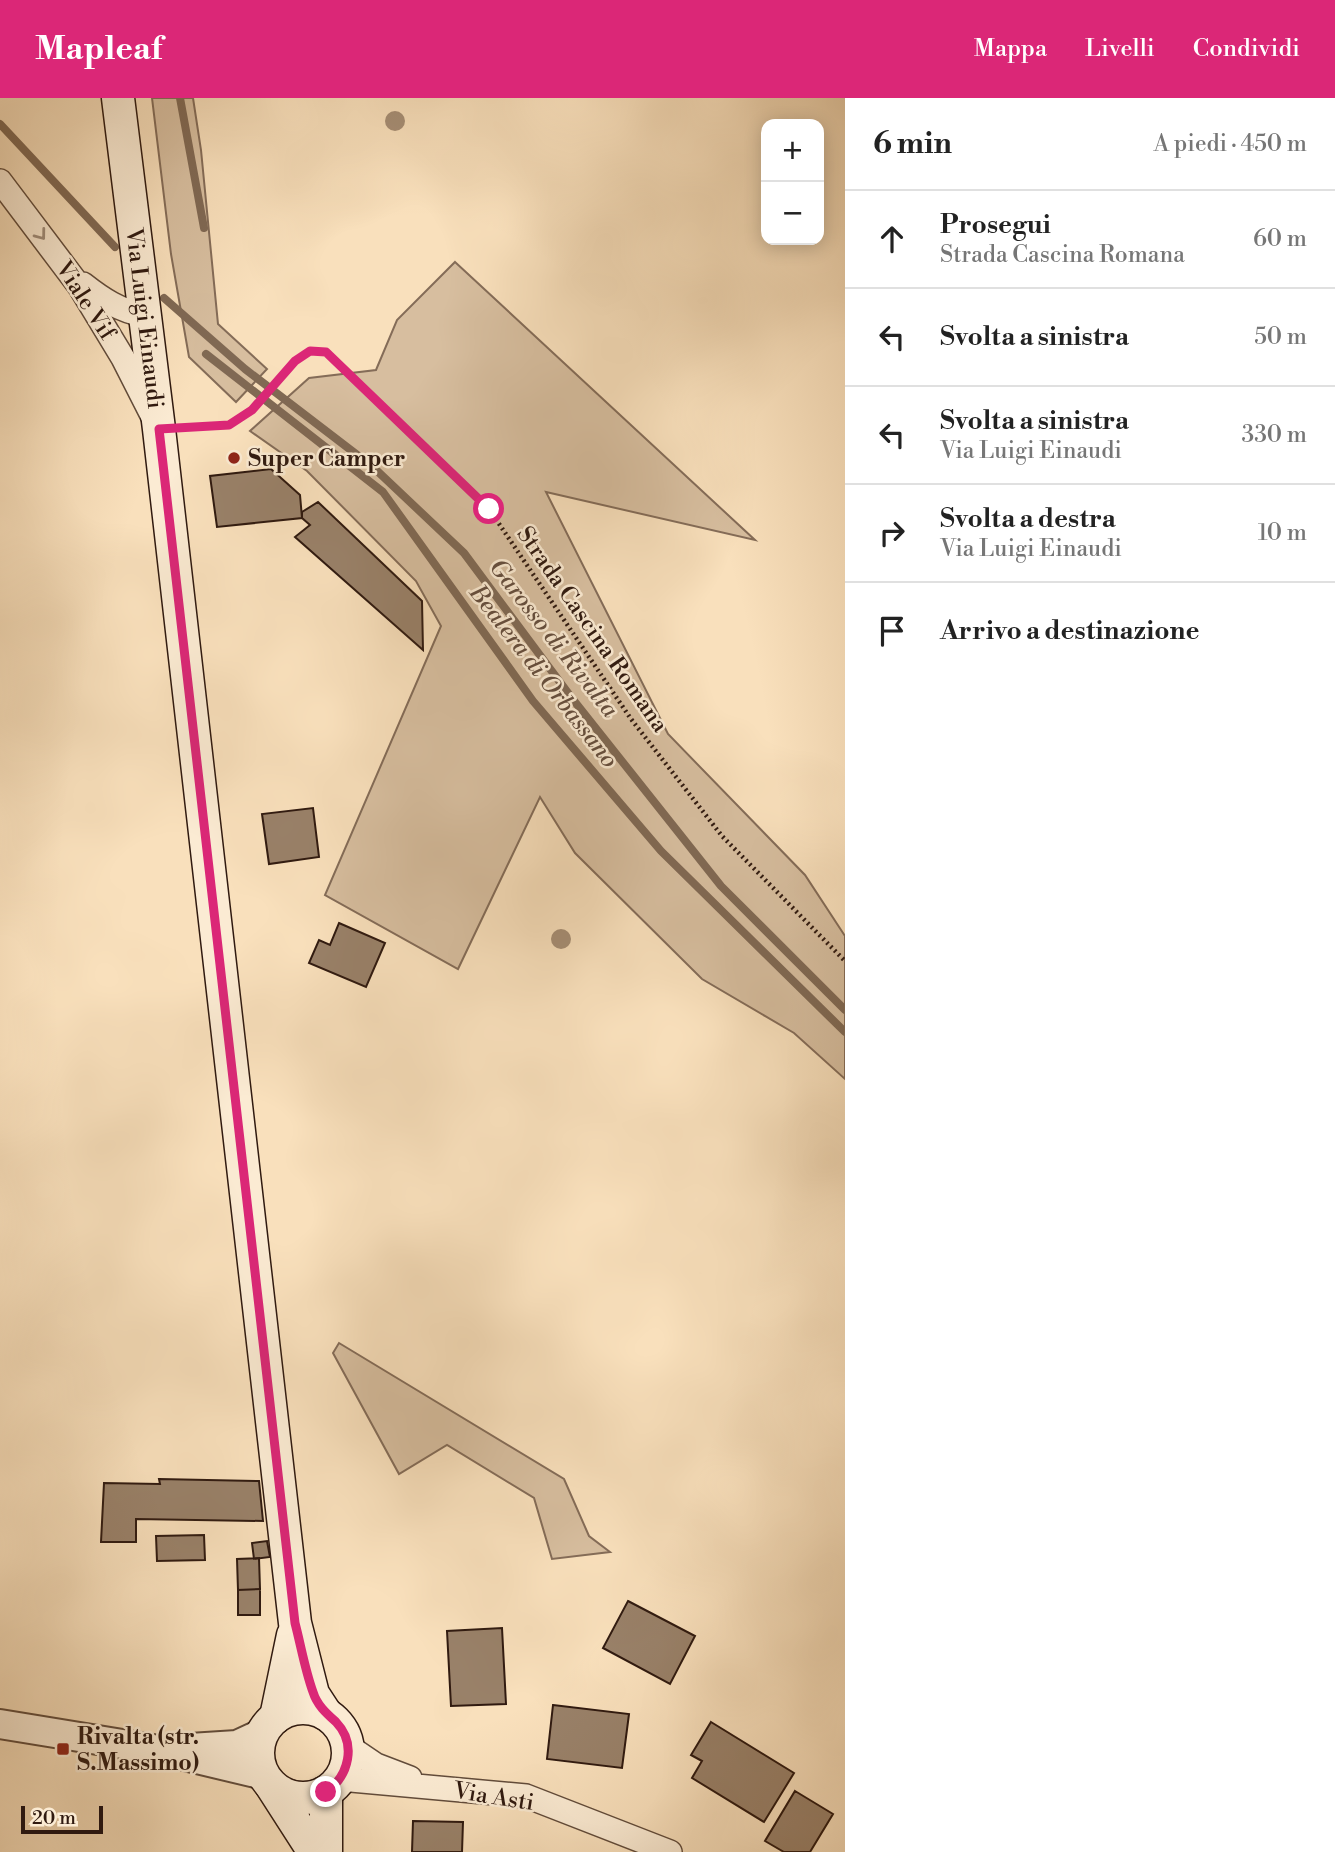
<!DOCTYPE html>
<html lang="it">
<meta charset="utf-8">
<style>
body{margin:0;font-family:"Libre Bodoni",serif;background:#f2f2f2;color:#222}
.controls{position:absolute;right:21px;top:21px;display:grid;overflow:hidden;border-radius:14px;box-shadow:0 4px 18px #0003}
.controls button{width:63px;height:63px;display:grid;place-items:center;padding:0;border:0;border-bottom:2px solid #e0e0e0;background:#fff;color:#222;font:35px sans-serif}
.scale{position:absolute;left:21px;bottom:18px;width:82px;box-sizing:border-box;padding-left:7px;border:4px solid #301a10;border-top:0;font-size:19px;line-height:24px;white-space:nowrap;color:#301a10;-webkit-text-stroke:5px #fbebd3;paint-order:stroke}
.stop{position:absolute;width:21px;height:21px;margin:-16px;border:5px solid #db2777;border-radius:50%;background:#fff}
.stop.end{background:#db2777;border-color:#fff;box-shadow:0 2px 7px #0008}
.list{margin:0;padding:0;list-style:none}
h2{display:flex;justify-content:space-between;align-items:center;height:91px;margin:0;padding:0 28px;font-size:30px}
h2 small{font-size:23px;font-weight:400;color:#767676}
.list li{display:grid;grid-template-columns:46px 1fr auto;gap:21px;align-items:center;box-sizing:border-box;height:98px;padding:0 28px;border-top:2px solid #e0e0e0}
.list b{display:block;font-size:26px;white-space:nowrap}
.list p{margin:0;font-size:23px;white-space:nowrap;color:#767676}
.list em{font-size:23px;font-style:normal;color:#767676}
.icon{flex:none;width:38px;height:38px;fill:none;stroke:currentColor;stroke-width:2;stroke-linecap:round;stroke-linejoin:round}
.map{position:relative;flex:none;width:845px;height:1754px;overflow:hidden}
header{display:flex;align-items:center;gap:42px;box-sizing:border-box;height:98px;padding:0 35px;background:#db2777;color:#fff}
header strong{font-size:33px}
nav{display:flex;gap:38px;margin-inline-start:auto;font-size:24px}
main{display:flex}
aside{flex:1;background:#fff}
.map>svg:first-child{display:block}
.green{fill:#d7be9f;stroke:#846c58;stroke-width:2}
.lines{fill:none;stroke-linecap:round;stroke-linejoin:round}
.stream{stroke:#806954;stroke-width:8}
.building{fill:#998169;stroke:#301a10;stroke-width:2}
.minor-casing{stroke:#624c3b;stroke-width:26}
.tertiary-casing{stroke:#624c3b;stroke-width:32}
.secondary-casing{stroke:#301a10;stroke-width:35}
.path{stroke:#301a10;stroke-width:4.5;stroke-dasharray:2 3.5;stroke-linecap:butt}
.minor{stroke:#fbebd3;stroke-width:23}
.tertiary{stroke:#fbebd3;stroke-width:28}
.secondary{stroke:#fbebd3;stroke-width:32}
.tree{fill:#a68e75}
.oneway{stroke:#a08d7b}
.route{stroke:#db2777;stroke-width:9}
.poi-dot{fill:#8f2418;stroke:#fbebd3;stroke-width:2.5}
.labels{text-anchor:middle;stroke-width:5;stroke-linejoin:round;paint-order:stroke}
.street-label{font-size:23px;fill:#301a10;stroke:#fbebd3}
.poi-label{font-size:23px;font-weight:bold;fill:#301a10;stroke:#fbebd3;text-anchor:start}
.water-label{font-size:24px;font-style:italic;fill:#654e3e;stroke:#fbebd3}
</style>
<header>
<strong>Mapleaf</strong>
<nav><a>Mappa</a><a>Livelli</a><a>Condividi</a></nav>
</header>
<main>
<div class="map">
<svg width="845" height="1754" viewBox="0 0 845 1754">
<rect width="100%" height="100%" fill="#f9e0bc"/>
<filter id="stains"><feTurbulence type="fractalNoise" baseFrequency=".00286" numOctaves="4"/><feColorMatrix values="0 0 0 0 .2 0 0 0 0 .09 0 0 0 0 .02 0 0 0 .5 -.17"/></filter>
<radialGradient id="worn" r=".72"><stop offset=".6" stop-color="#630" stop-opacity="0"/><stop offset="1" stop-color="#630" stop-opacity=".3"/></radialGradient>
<path class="green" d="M152 0H193L201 52 218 226 267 271 236 304 189 259 171 156Z
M455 164 755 442 546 394 668 636 805 777 845 838V981L794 935 702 881 575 755 540 699 458 871 325 797 441 528 416 483 307 373 250 333 309 280 376 272 397 222Z
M339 1245 564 1381 589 1438 610 1454 552 1461 534 1400 447 1347 399 1376 333 1255Z"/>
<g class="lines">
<path class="stream" d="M180 0 204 130
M0 26 115 149
M164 200 245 271 373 369 464 455 571 599 721 788 845 912
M206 256 383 394 533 603 661 753 845 934"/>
</g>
<path class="building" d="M271 371 300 397 302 420 217 429 210 378Z
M318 404 422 503 423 552 295 439 310 427 302 420V414Z
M313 710 319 759 269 766 262 716Z
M339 825 385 845 366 889 309 865 319 842 330 847Z
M159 1381 259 1383 263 1423 136 1421V1444H101L104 1385 160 1386Z
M204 1437 205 1462 157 1463 156 1438Z
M267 1443 270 1459 254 1461 252 1445Z
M259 1460 260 1491 238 1492 237 1461Z
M260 1491V1517H238V1492Z
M628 1503 695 1538 670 1586 603 1550Z
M502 1530 506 1606 451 1608 447 1533Z
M553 1607 629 1616 622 1670 547 1661Z
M711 1624 794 1675 764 1724 692 1680 702 1663 691 1657Z
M795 1693 833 1716 810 1754H784L765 1743Z
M413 1723 463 1724 462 1754H412Z"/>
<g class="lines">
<g class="minor-casing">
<path id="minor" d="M0 83 80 189 123 260 152 317
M83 186C102 201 120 213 144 217
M348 1648 376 1667 410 1680
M340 1681 526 1698 670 1754"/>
</g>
<g class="tertiary-casing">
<path id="tertiary" d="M0 1626 159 1652 264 1677
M190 1650 237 1647 263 1635"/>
</g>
<g class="secondary-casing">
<g id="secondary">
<path id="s1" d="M118 0 159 331 295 1525 313 1596 326 1616"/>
<circle cx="303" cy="1655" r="45"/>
<path d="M276 1619 293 1537"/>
<path d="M271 1687 314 1754"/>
<path d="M326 1694V1754"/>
</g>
</g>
<path class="path" d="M187 329 229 327 252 311 295 263 310 253 326 254 489 411 631 621 722 738 845 863"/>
<use href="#minor" class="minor"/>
<use href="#tertiary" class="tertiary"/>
<use href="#secondary" class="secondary"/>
</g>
<g class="tree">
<circle cx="395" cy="23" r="10"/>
<circle cx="561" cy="841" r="10"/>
</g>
<defs><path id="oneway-chevron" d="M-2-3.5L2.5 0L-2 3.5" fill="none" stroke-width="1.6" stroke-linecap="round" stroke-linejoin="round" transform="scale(1.75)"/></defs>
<use class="oneway" href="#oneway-chevron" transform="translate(41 137) rotate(53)"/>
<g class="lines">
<path class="route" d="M326 1694C349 1678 357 1646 336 1624 326 1615 317 1607 313 1594 305 1572 301 1548 295 1525L159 331 229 327 252 312 295 263 310 253 326 254 489 411"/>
</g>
<g class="poi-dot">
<circle cx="234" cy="360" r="7"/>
<rect x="56" y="1644" width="14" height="14" rx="3.5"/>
</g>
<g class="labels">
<g class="street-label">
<text transform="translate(86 202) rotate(57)" y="8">Viale Vif</text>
<text dy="8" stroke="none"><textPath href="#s1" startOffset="222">Via Luigi Einaudi</textPath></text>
<text transform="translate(593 531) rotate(55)" y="8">Strada Cascina Romana</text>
<text transform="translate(494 1698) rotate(9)" y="8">Via Asti</text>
</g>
<g class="poi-label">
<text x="248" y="368">Super Camper</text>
<text x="77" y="1646">Rivalta (str.<tspan x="77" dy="26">S.Massimo)</tspan></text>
</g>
<g class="water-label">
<text transform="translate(554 540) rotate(52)" y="8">Garosso di Rivalta</text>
<text transform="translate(544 578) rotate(52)" y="8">Bealera di Orbassano</text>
</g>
</g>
<rect width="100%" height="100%" filter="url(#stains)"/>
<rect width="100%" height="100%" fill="url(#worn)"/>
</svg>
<div class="controls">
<button>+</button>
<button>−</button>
</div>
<div class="scale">20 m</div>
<div class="stop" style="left:489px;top:411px"></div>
<div class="stop end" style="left:326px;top:1694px"></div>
</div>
<aside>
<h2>6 min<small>A piedi · 450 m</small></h2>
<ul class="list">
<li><svg class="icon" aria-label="ahead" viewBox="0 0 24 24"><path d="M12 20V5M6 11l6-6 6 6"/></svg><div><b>Prosegui</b><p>Strada Cascina Romana</p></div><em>60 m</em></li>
<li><svg class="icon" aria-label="left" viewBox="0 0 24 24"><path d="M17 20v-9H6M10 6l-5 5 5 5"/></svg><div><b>Svolta a sinistra</b></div><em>50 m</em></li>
<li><svg class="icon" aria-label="left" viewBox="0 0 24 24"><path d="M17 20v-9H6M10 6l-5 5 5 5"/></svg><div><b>Svolta a sinistra</b><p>Via Luigi Einaudi</p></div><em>330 m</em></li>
<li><svg class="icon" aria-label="right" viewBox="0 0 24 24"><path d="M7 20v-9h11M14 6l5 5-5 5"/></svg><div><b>Svolta a destra</b><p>Via Luigi Einaudi</p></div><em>10 m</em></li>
<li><svg class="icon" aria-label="arrive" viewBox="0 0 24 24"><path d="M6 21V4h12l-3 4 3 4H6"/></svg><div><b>Arrivo a destinazione</b></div></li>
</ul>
</aside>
</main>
